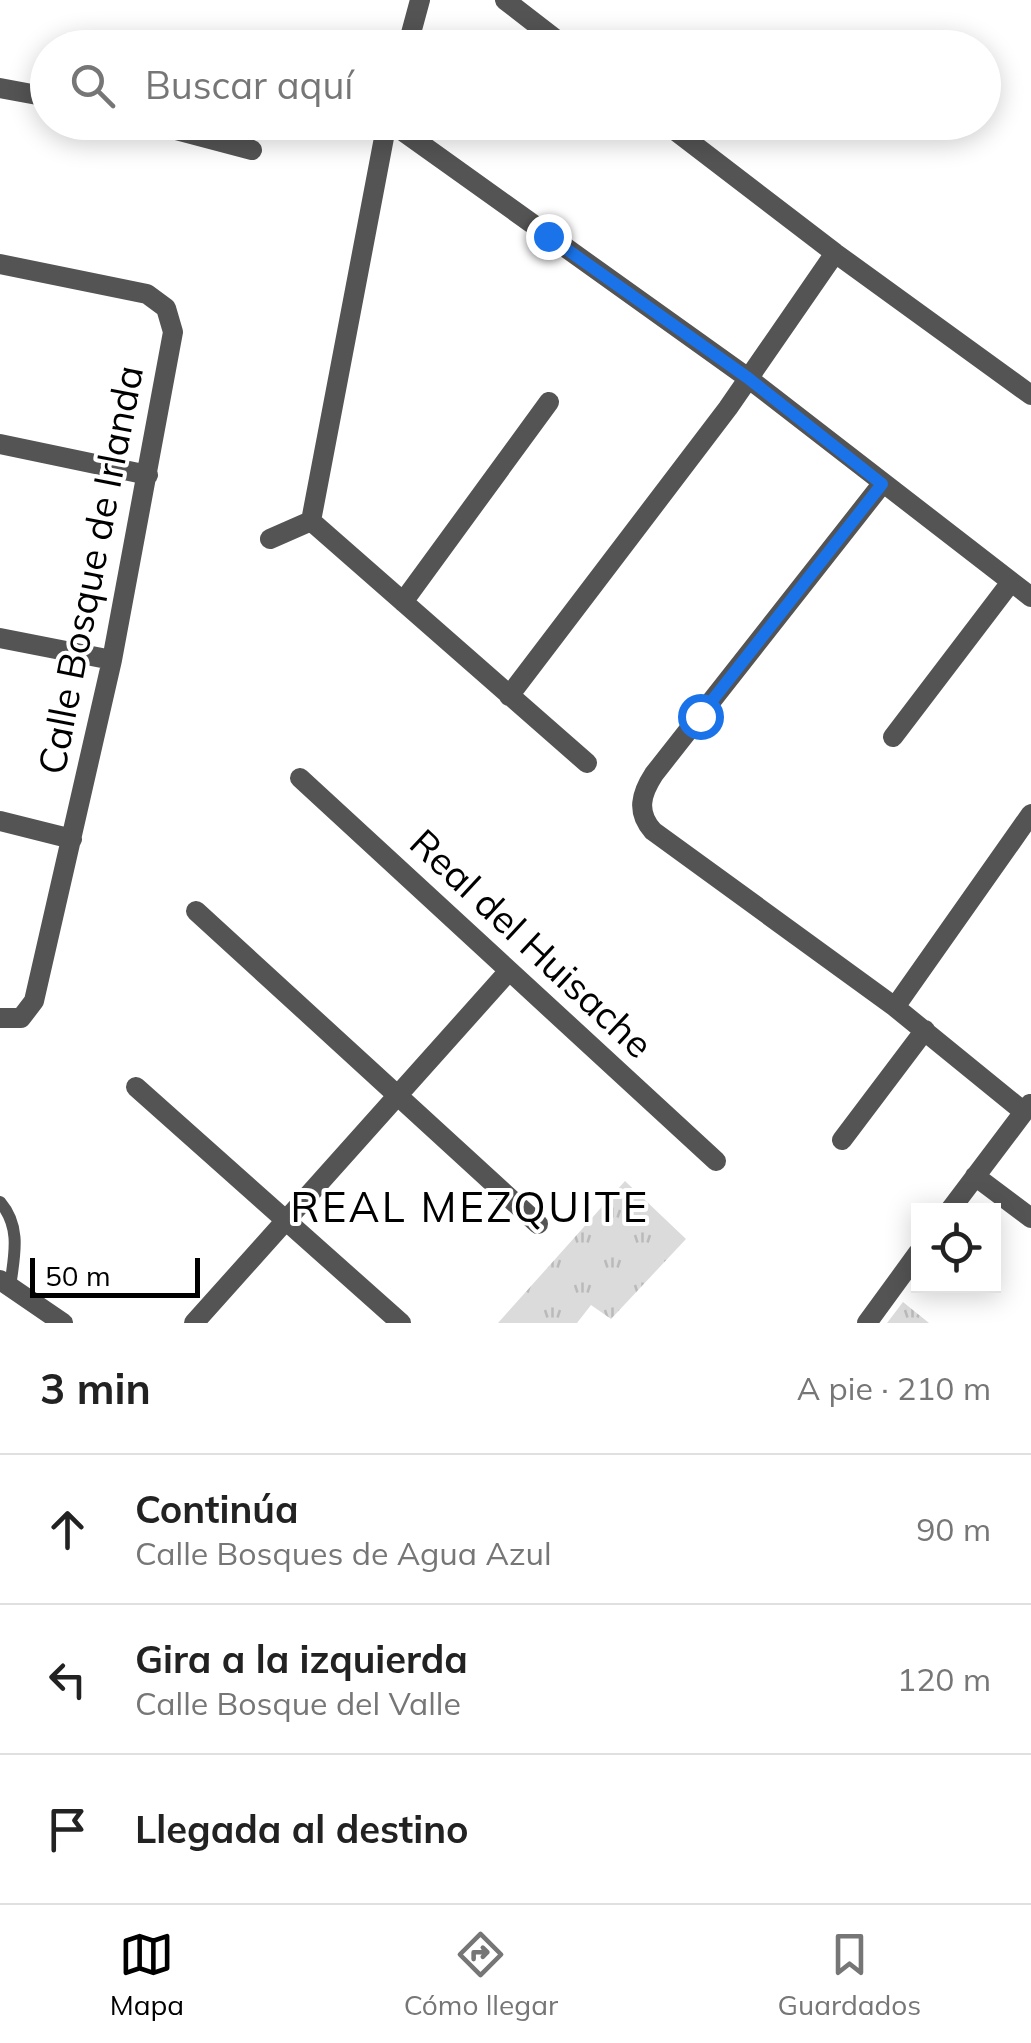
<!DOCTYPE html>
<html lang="es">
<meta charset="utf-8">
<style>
body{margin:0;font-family:Mulish,sans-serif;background:#f6f6f6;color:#222}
.controls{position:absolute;right:30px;bottom:30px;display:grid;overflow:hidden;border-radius:0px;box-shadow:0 5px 25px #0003}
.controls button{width:90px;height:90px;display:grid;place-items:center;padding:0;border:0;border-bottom:2px solid #e0e0e0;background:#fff;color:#222;font:50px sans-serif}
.scale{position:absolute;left:30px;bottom:25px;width:170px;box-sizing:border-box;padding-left:10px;border:5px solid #000;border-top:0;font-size:28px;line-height:35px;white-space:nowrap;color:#000;-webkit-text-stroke:8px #fff;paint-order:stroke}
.stop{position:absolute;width:30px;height:30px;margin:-22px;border:8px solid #1a73e8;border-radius:50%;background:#fff}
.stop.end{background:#1a73e8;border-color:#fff;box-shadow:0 2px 10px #0008}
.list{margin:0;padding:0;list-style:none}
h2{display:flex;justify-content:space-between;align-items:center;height:130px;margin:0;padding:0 40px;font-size:42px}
h2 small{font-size:32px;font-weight:400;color:#767676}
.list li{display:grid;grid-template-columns:65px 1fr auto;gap:30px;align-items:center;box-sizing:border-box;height:150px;padding:0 40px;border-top:2px solid #e0e0e0}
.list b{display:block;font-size:38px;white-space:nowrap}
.list p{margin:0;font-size:32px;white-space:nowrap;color:#767676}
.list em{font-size:32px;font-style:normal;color:#767676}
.icon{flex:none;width:55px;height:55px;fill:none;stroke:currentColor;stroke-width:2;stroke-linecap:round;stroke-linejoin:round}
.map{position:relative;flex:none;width:1031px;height:1323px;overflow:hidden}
.search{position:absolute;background:#fff;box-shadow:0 5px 25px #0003;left:30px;right:30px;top:30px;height:110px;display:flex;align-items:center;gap:25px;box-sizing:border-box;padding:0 35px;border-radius:55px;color:#767676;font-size:38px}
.sheet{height:580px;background:#fff}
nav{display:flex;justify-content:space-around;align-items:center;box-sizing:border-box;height:140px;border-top:2px solid #e0e0e0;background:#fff;font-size:28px;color:#767676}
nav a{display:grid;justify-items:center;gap:5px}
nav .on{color:#000}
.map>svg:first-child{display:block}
.park{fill:url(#park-tufts)}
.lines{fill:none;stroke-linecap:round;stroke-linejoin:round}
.service{stroke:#545454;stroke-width:12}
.minor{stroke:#545454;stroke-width:20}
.tertiary{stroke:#545454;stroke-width:20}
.route{stroke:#1a73e8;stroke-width:12}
.labels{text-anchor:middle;stroke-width:8;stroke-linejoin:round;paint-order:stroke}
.street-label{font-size:38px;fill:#000;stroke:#fff}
.quarter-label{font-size:42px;letter-spacing:2.5px;fill:#000;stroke:#fff}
</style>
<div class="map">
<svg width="1031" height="1323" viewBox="0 0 1031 1323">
<defs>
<pattern id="park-tufts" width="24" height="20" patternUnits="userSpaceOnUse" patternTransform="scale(2.5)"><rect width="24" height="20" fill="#dbdbdb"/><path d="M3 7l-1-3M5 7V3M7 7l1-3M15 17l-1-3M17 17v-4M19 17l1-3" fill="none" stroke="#bababa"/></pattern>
</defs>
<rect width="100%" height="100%" fill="#fff"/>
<path class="park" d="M625 1181 686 1239 611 1319 591 1305 577 1323H498Z
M903 1302 929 1323H887Z"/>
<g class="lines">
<path class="service" d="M0 1202C22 1228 14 1256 10 1287"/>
<path class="minor" d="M505 0 567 48
M407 48 420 0
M0 88 48 97
M146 122 252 150
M390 122 748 378 1031 597
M664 122 835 253 1031 395
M0 264 147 294 166 308 173 332 112 660 34 1001 21 1018H0
M0 444 148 475
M882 484 654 774C641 794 636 812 653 831L895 1007 1024 1112
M311 521 387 122
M311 521 587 763
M270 539 311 521
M403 602 549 402
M0 638 112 660
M509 696 728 408 835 253
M893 737 1011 582
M300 778 716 1161
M0 821 72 839
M196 911 538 1224
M895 1007 1031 814
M136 1087 401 1323
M842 1140 925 1030
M975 1176 1031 1218
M950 1210 1030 1104
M194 1323 508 972
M867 1323 918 1253"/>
<path class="tertiary" d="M0 1280 63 1323"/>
</g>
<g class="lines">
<path class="route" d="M548 236 748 378 882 484 700 716"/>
</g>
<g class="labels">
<g class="street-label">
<text transform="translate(91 570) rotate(-79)" y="13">Calle Bosque de Irlanda</text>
<text transform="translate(531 944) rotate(43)" y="13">Real del Huisache</text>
</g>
<g class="quarter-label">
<text x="470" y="1222">REAL MEZQUITE</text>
</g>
</g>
</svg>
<div class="controls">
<button><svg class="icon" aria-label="locate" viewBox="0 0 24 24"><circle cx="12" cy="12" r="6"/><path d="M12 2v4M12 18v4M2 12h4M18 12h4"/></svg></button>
</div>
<div class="scale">50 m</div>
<div class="stop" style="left:700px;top:716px"></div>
<div class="stop end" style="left:548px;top:236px"></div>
<div class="search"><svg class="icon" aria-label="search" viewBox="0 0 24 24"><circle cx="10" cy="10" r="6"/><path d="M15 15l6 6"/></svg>Buscar aquí</div>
</div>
<section class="sheet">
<h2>3 min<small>A pie · 210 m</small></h2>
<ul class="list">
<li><svg class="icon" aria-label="ahead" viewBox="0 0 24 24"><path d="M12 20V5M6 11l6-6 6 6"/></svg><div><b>Continúa</b><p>Calle Bosques de Agua Azul</p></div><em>90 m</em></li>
<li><svg class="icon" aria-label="left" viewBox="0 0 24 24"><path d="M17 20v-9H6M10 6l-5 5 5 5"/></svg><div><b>Gira a la izquierda</b><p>Calle Bosque del Valle</p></div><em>120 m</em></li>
<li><svg class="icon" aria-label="arrive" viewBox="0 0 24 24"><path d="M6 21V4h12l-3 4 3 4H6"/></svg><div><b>Llegada al destino</b></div></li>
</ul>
</section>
<nav>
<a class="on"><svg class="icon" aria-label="map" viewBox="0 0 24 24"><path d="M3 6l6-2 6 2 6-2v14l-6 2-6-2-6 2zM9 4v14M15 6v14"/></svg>Mapa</a>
<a><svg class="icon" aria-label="directions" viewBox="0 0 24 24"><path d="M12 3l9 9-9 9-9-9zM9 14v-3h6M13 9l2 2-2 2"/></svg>Cómo llegar</a>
<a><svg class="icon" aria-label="saved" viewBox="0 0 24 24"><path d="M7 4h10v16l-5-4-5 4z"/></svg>Guardados</a>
</nav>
